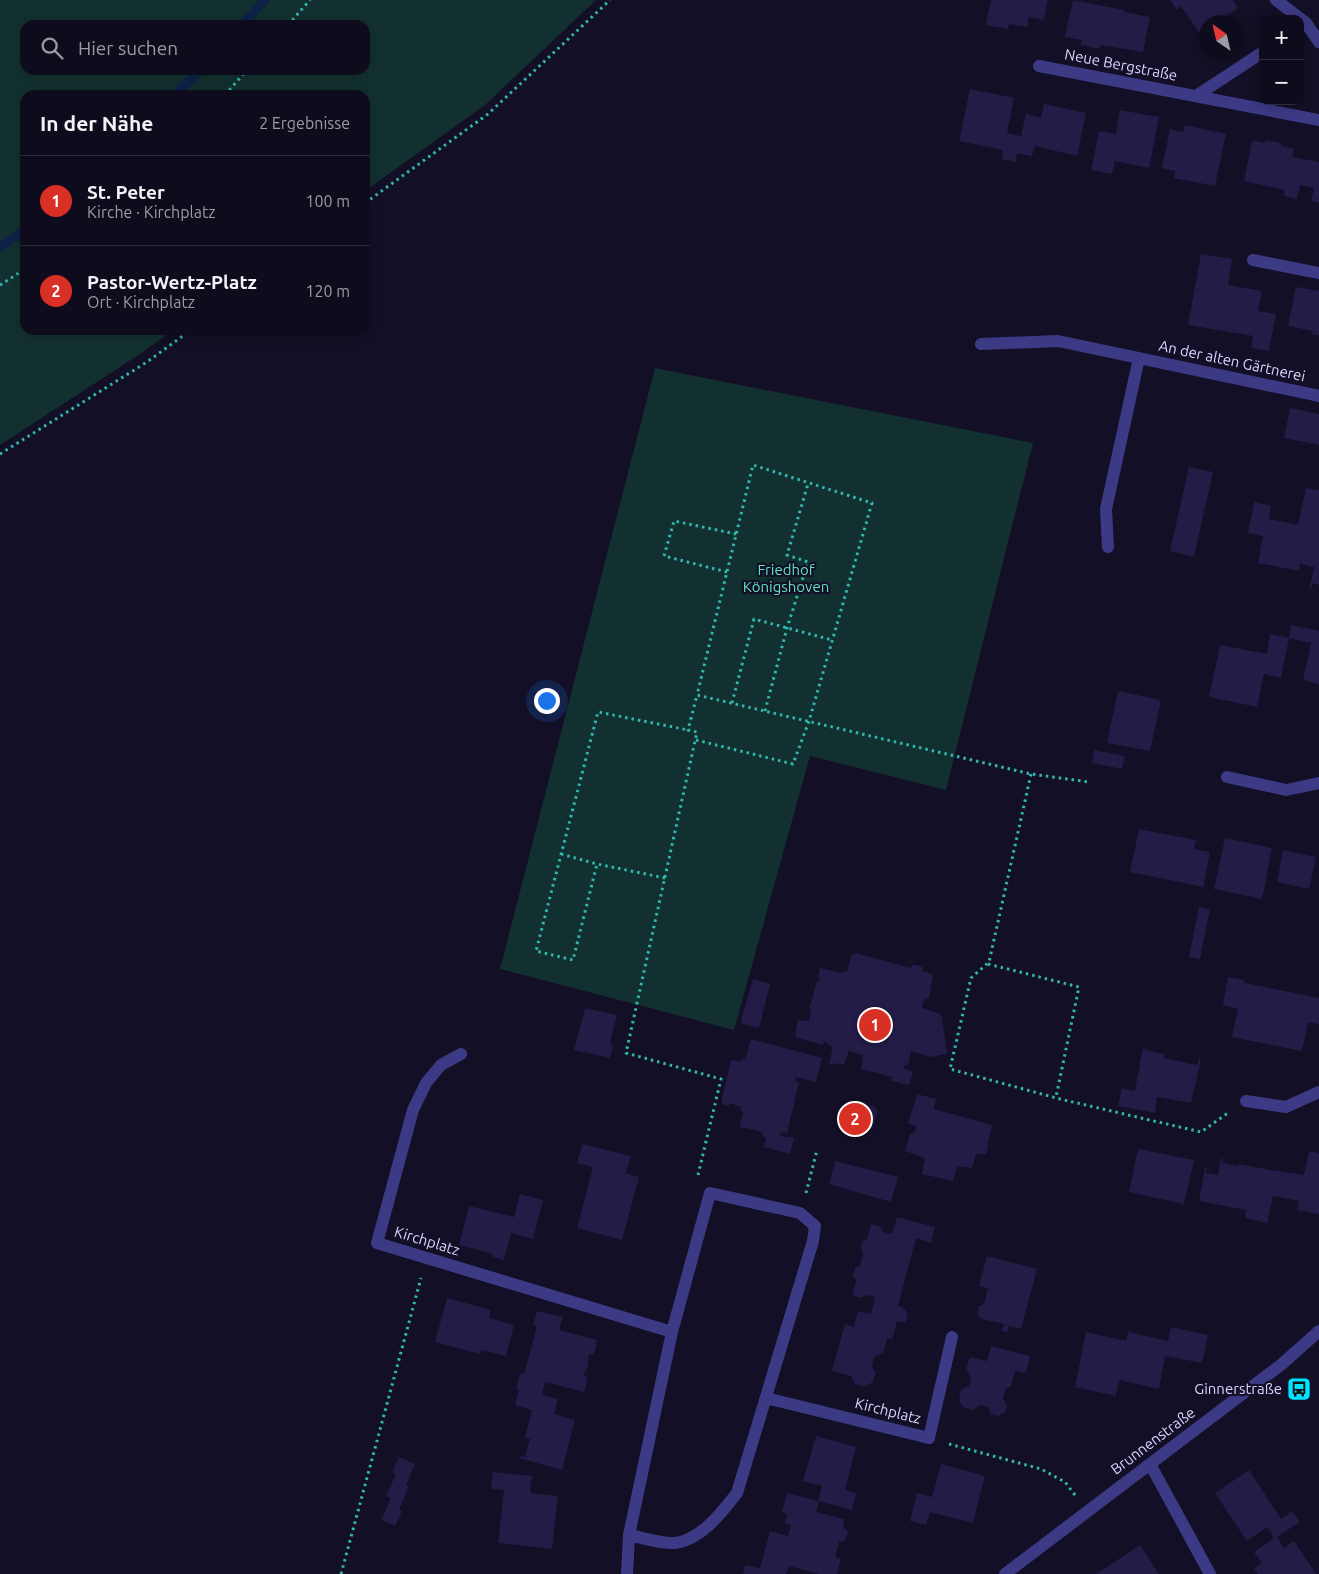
<!DOCTYPE html>
<html lang="de">
<meta charset="utf-8">
<style>
body{margin:0;font-family:Ubuntu,sans-serif;background:#1c1929;color:#f1f3f6}
.controls{position:absolute;right:15px;top:15px;display:grid;overflow:hidden;border-radius:10px;box-shadow:0 2px 12px #0003}
.controls button{width:45px;height:45px;display:grid;place-items:center;padding:0;border:0;border-bottom:1px solid #2e2b3b;background:#0e0b1c;color:#f1f3f6;font:25px sans-serif}
.compass{position:absolute;left:1199px;top:15px;width:45px;height:45px;border-radius:50%;background:#0e0b1c;box-shadow:0 2px 12px #0003;rotate:326deg}
.you{position:absolute;left:546px;top:700px;width:18px;height:18px;margin:-12px;border:4px solid #fff;border-radius:50%;background:#1a73e8;box-shadow:0 0 0 8px #1a73e833}
.badge{display:grid;place-items:center;width:32px;height:32px;border-radius:50%;background:#d93025;color:#fff;font-size:16px;font-weight:700}
.pin{position:absolute;translate:-50% -50%;border:2px solid #fff;box-shadow:0 1px 5px #0006}
.list{margin:0;padding:0;list-style:none}
h2{display:flex;justify-content:space-between;align-items:center;height:65px;margin:0;padding:0 20px;font-size:21px}
h2 small{font-size:16px;font-weight:400;color:#9b9ba3}
.list li{display:grid;grid-template-columns:32px 1fr auto;gap:15px;align-items:center;box-sizing:border-box;height:90px;padding:0 20px;border-top:1px solid #2e2b3b}
.list b{display:block;font-size:19px;white-space:nowrap}
.list p{margin:0;font-size:16px;white-space:nowrap;color:#9b9ba3}
.list em{font-size:16px;font-style:normal;color:#9b9ba3}
.icon{flex:none;width:28px;height:28px;fill:none;stroke:currentColor;stroke-width:2;stroke-linecap:round;stroke-linejoin:round}
.map{position:relative;flex:none;width:1319px;height:1574px;overflow:hidden}
.search{position:absolute;background:#0e0b1c;box-shadow:0 2px 12px #0003;left:20px;top:20px;width:350px;height:55px;display:flex;align-items:center;gap:12px;box-sizing:border-box;padding:0 18px;border-radius:15px;color:#9b9ba3;font-size:19px}
.panel{position:absolute;background:#0e0b1c;box-shadow:0 2px 12px #0003;left:20px;top:90px;width:350px;height:245px;border-radius:15px}
.map>svg:first-child{display:block}
.green{fill:#12302f;fill-rule:evenodd}
.lines{fill:none;stroke-linecap:round;stroke-linejoin:round}
.stream{stroke:#0c2248;stroke-width:9}
.building{fill:#241b47}
.path{stroke:#2fb8b0;stroke-width:3;stroke-dasharray:2.5 4;stroke-linecap:butt}
.lane{stroke:#3d3a85;stroke-width:12}
.street{stroke:#3d3a85;stroke-width:12}
.labels{text-anchor:middle;stroke-width:4.5;stroke-linejoin:round;paint-order:stroke}
.street-label{font-size:15px;fill:#d9d4ff;stroke:#130f26}
.park-label{font-size:15px;fill:#5fe0c0;stroke:#130f26}
.poi-label{font-size:15px;fill:#d9d4ff;stroke:#130f26;text-anchor:end}
</style>
<div class="map">
<svg width="1319" height="1574" viewBox="0 0 1319 1574">
<rect width="100%" height="100%" fill="#130f26"/>
<path class="green" d="M0 0H596L485 105 365 191V95H25V330H174L140 354 0 445ZM25 25H365V70H25Z
M655 368 1033 443 946 790 810 756 734 1030 500 969Z"/>
<g class="lines">
<path class="stream" d="M242 25 265 0
M175 95 200 70
M0 247 25 231"/>
</g>
<path class="building" d="M991 0H1048L1044 20 1029 17 1027 27 1009 24 1008 29 986 25Z
M1073 0 1124 10V12L1150 17 1143 52 1100 45 1099 49 1081 45 1082 40 1065 37Z
M1170 0H1233L1238 8 1217 22H1206V29L1200 34 1181 6 1177 10Z
M970 89 1014 98 1007 133 1021 136 1026 114 1041 118 1044 104 1086 113 1077 156 1035 146 1032 156 1017 153 1016 162 1002 159 1003 150 959 141Z
M1120 110 1159 117 1149 168 1115 161 1112 174 1091 170 1099 131 1116 134Z
M1185 125 1226 134 1215 186 1174 178 1175 171 1162 168 1170 129 1183 132Z
M1252 140 1265 143 1266 140 1281 143V146L1294 149 1292 157 1319 162V203L1311 201 1314 188 1300 185 1297 199 1284 196 1285 190 1244 181Z
M1201 254 1232 259 1228 285 1262 291 1258 311 1276 314 1269 351 1251 348 1253 336 1188 325Z
M1296 287 1319 291V335L1312 334 1313 331 1288 326Z
M1290 408 1319 414V445L1284 438Z
M1189 467 1213 472 1194 557 1170 551Z
M1306 488 1319 490V585L1312 583 1311 590H1309L1314 567 1300 564 1299 571 1258 563 1263 536 1248 533 1254 502 1271 506 1269 519 1298 525Z
M1291 625 1319 631V684L1303 680 1311 643 1289 638 1281 678 1264 674 1257 707 1209 697 1220 645 1267 654 1270 634 1289 638Z
M1118 691 1161 700 1150 751 1107 743Z
M1094 750 1125 756 1122 769 1092 763Z
M1139 829 1196 840 1194 849 1210 852 1203 887 1130 872Z
M1225 838 1272 848 1262 899 1214 889Z
M1283 850 1316 857 1309 889 1277 882Z
M1199 907 1210 909 1200 959 1189 957Z
M855 953 911 968 912 965H916L922 967 923 971 933 975 929 998 924 1000 922 1008 941 1014 947 1051 946 1054 930 1057 911 1051 908 1065 904 1066 903 1068 913 1072 909 1085 891 1081 892 1077 861 1069 863 1055 849 1051 844 1065 836 1063 835 1065 829 1064 833 1047 829 1045 828 1043 824 1041 823 1045 795 1037 798 1020 809 1021 811 1011 809 1010 817 981H819L820 979 818 977 820 968 841 973 843 971 847 972 851 956Z
M1228 977 1245 980 1244 983 1319 998V1024L1308 1022 1302 1051 1232 1037 1238 1009 1223 1005Z
M753 979 770 984 759 1028 742 1024 741 1021Z
M585 1008 617 1015 610 1043 613 1044 610 1058 574 1050Z
M751 1039 822 1058 816 1082 796 1077 795 1081 799 1083 787 1133 781 1132 780 1136 794 1138 790 1154 764 1147 766 1138 762 1136 763 1132 740 1127 743 1111 740 1110 741 1107 730 1103 728 1106 722 1104V1099L731 1060 741 1062V1058L745 1060Z
M1143 1047 1145 1048V1050L1164 1054 1163 1058 1197 1065 1199 1058 1201 1059 1191 1103 1157 1097 1155 1113 1118 1106 1122 1088 1135 1091Z
M917 1094 936 1099 934 1109 992 1125 986 1154H976L972 1168 957 1166 953 1181 922 1174 925 1158 905 1151 910 1134 914 1133 916 1126 908 1124Z
M857 1103 875 1107 877 1111 873 1128 869 1130 852 1126 849 1122 855 1105Z
M582 1144 631 1156 626 1173 639 1177 622 1240 577 1228 593 1167 577 1163Z
M1138 1149 1194 1160 1184 1204 1129 1192Z
M1309 1151 1319 1153V1214L1297 1210 1299 1201 1273 1196 1267 1223 1245 1218 1246 1210 1199 1201 1205 1168H1207L1206 1173 1218 1175 1221 1158 1223 1159 1222 1163 1237 1166 1238 1164 1276 1171V1170L1278 1171 1304 1175Z
M835 1161 898 1177 891 1202 829 1184Z
M520 1194 543 1200 533 1239 511 1233 504 1260 493 1257 491 1253 459 1245 469 1206 514 1217Z
M897 1217 935 1227 931 1243 916 1238 898 1306 903 1307 908 1314 905 1323 897 1321 892 1340 887 1338 884 1352 874 1357 872 1367 876 1373 873 1382 864 1387 855 1384 851 1376 832 1371 845 1324 854 1327 858 1311 871 1314 874 1301 875 1297 867 1295 861 1298 852 1295 856 1281 853 1276 855 1268 860 1266 863 1254 861 1249 862 1241 867 1239 871 1224 881 1227 883 1232 892 1234Z
M987 1256 1037 1269 1021 1329 1009 1326 1007 1332 1002 1331 1004 1324 981 1319 977 1314 979 1306 984 1304 988 1288 979 1286Z
M447 1298 491 1310 489 1318 514 1325 506 1356 481 1350 480 1354 435 1342Z
M537 1311 563 1317 559 1330 597 1340 594 1355 589 1354 588 1366 583 1376 588 1377 584 1392 545 1382 542 1395 558 1399 554 1414 575 1420 562 1470 519 1458 520 1456 525 1457 530 1439 525 1438 532 1410 515 1405 519 1389H516L520 1373 524 1374 537 1326 533 1325Z
M1171 1327 1208 1335 1202 1363 1165 1356 1159 1389 1119 1380 1116 1396 1075 1387 1086 1332 1126 1341 1128 1332 1168 1341Z
M991 1346 1030 1356 1026 1373 1015 1371 1011 1386 1005 1390 1003 1399 1007 1405 1005 1412 998 1416 991 1414 988 1407 980 1405 972 1410 963 1407 959 1400 961 1390 969 1386 971 1378 966 1369 970 1357 987 1361Z
M816 1436 856 1447 845 1490 856 1493 852 1510 819 1501 816 1512 844 1519 843 1527 847 1530 848 1533 845 1541 839 1542 835 1557 841 1559 837 1574H819L789 1566 786 1574H743L745 1565 760 1568 770 1531 788 1536 791 1525 785 1524 787 1514 782 1512 787 1493 818 1501 822 1486 803 1481Z
M399 1457 415 1464 406 1485 409 1486 399 1510 402 1511 395 1526 381 1520 391 1498 386 1496 396 1474 392 1472Z
M941 1464 985 1476 973 1523 930 1512 926 1525 910 1521 917 1493 932 1497Z
M1249 1470 1281 1519 1292 1511 1300 1522 1277 1537 1284 1548 1294 1541 1316 1574H1258L1254 1568 1262 1563 1254 1552 1274 1538 1267 1527 1247 1541 1215 1493Z
M493 1472 532 1476 530 1493 558 1496 552 1549 498 1543 504 1490 491 1489Z
M1140 1545 1159 1574H1096L1110 1565Z"/>
<g class="lines">
<path class="path" d="M288 25 310 0
M225 95 247 70
M365 203 488 114 610 0
M0 285 25 269
M0 454 147 362 191 330
M727 572 664 556 674 521 736 534
M732 703 754 619 832 640
M765 711 787 628 808 562 787 555 808 484
M696 740 793 764 809 721 872 503 753 465 697 695
M1031 774 989 962 971 978 950 1069 1060 1099 1201 1132 1228 1113
M561 854 597 864
M665 878 597 864 573 960 536 951 598 712 688 730
M988 964 1079 987 1056 1097
M698 1175 721 1079 626 1053 697 732 688 730 697 695 1031 774 1089 782
M806 1193 817 1150
M949 1444 1041 1469 1065 1482 1075 1495
M341 1574 421 1278"/>
<path class="lane" d="M1253 260 1319 273"/>
<path class="street" d="M1276 0 1306 23 1319 42
M1039 66 1319 120
M1196 96 1263 52
M981 344 1058 341 1319 396
M1108 547 1106 509 1139 358
M1227 777 1286 790 1319 783
M461 1054 441 1065 426 1083 413 1110 377 1243 672 1332
M1246 1101 1286 1107 1319 1092
M766 1398 929 1438 952 1337
M1150 1464 1210 1574
M627 1574 629 1535 672 1332 710 1193 800 1213 815 1226 813 1241 737 1493C722 1512 701 1540 675 1543 661 1544 644 1538 629 1535
M1005 1574 1282 1364 1319 1331"/>
</g>
<defs>
<g id="bus-square" transform="scale(1.25)"><rect x="-9" y="-9" width="18" height="18" rx="4" fill="#00e5ff" stroke="#130f26"/><path d="M-5-6H5V4H4V6H2V4H-2V6H-4V4H-5ZM-3.5-4V0h7V-4ZM-3.5 1.2v1.5H-2V1.2ZM2 1.2v1.5H3.5V1.2Z" fill="#111"/></g>
</defs>
<g fill-rule="evenodd">
<use href="#bus-square" x="1299" y="1389"/>
</g>
<g class="labels">
<g class="street-label">
<text transform="translate(1121 65) rotate(11)" y="5">Neue Bergstraße</text>
<text transform="translate(1232 361) rotate(12)" y="5">An der alten Gärtnerei</text>
<text transform="translate(427 1241) rotate(17)" y="5">Kirchplatz</text>
<text transform="translate(888 1411) rotate(14)" y="5">Kirchplatz</text>
<text transform="translate(1153 1441) rotate(-37)" y="5">Brunnenstraße</text>
</g>
<g class="park-label">
<text x="786" y="575">Friedhof<tspan x="786" dy="17">Königshoven</tspan></text>
</g>
<g class="poi-label">
<text x="1282" y="1394">Ginnerstraße</text>
</g>
</g>
</svg>
<div class="controls">
<button>+</button>
<button>−</button>
</div>
<svg class="compass" viewBox="-18 -18 36 36"><path d="M0-13l5 13h-10z" fill="#e53935"/><path d="M0 13l5-13h-10z" fill="#9b9ba3"/></svg>
<div class="you"></div>
<div class="pin badge" style="left:875px;top:1025px">1</div>
<div class="pin badge" style="left:855px;top:1119px">2</div>
<div class="search"><svg class="icon" aria-label="search" viewBox="0 0 24 24"><circle cx="10" cy="10" r="6"/><path d="M15 15l6 6"/></svg>Hier suchen</div>
<section class="panel">
<h2>In der Nähe<small>2 Ergebnisse</small></h2>
<ul class="list">
<li><span class="badge">1</span><div><b>St. Peter</b><p>Kirche · Kirchplatz</p></div><em>100 m</em></li>
<li><span class="badge">2</span><div><b>Pastor-Wertz-Platz</b><p>Ort · Kirchplatz</p></div><em>120 m</em></li>
</ul>
</section>
</div>
